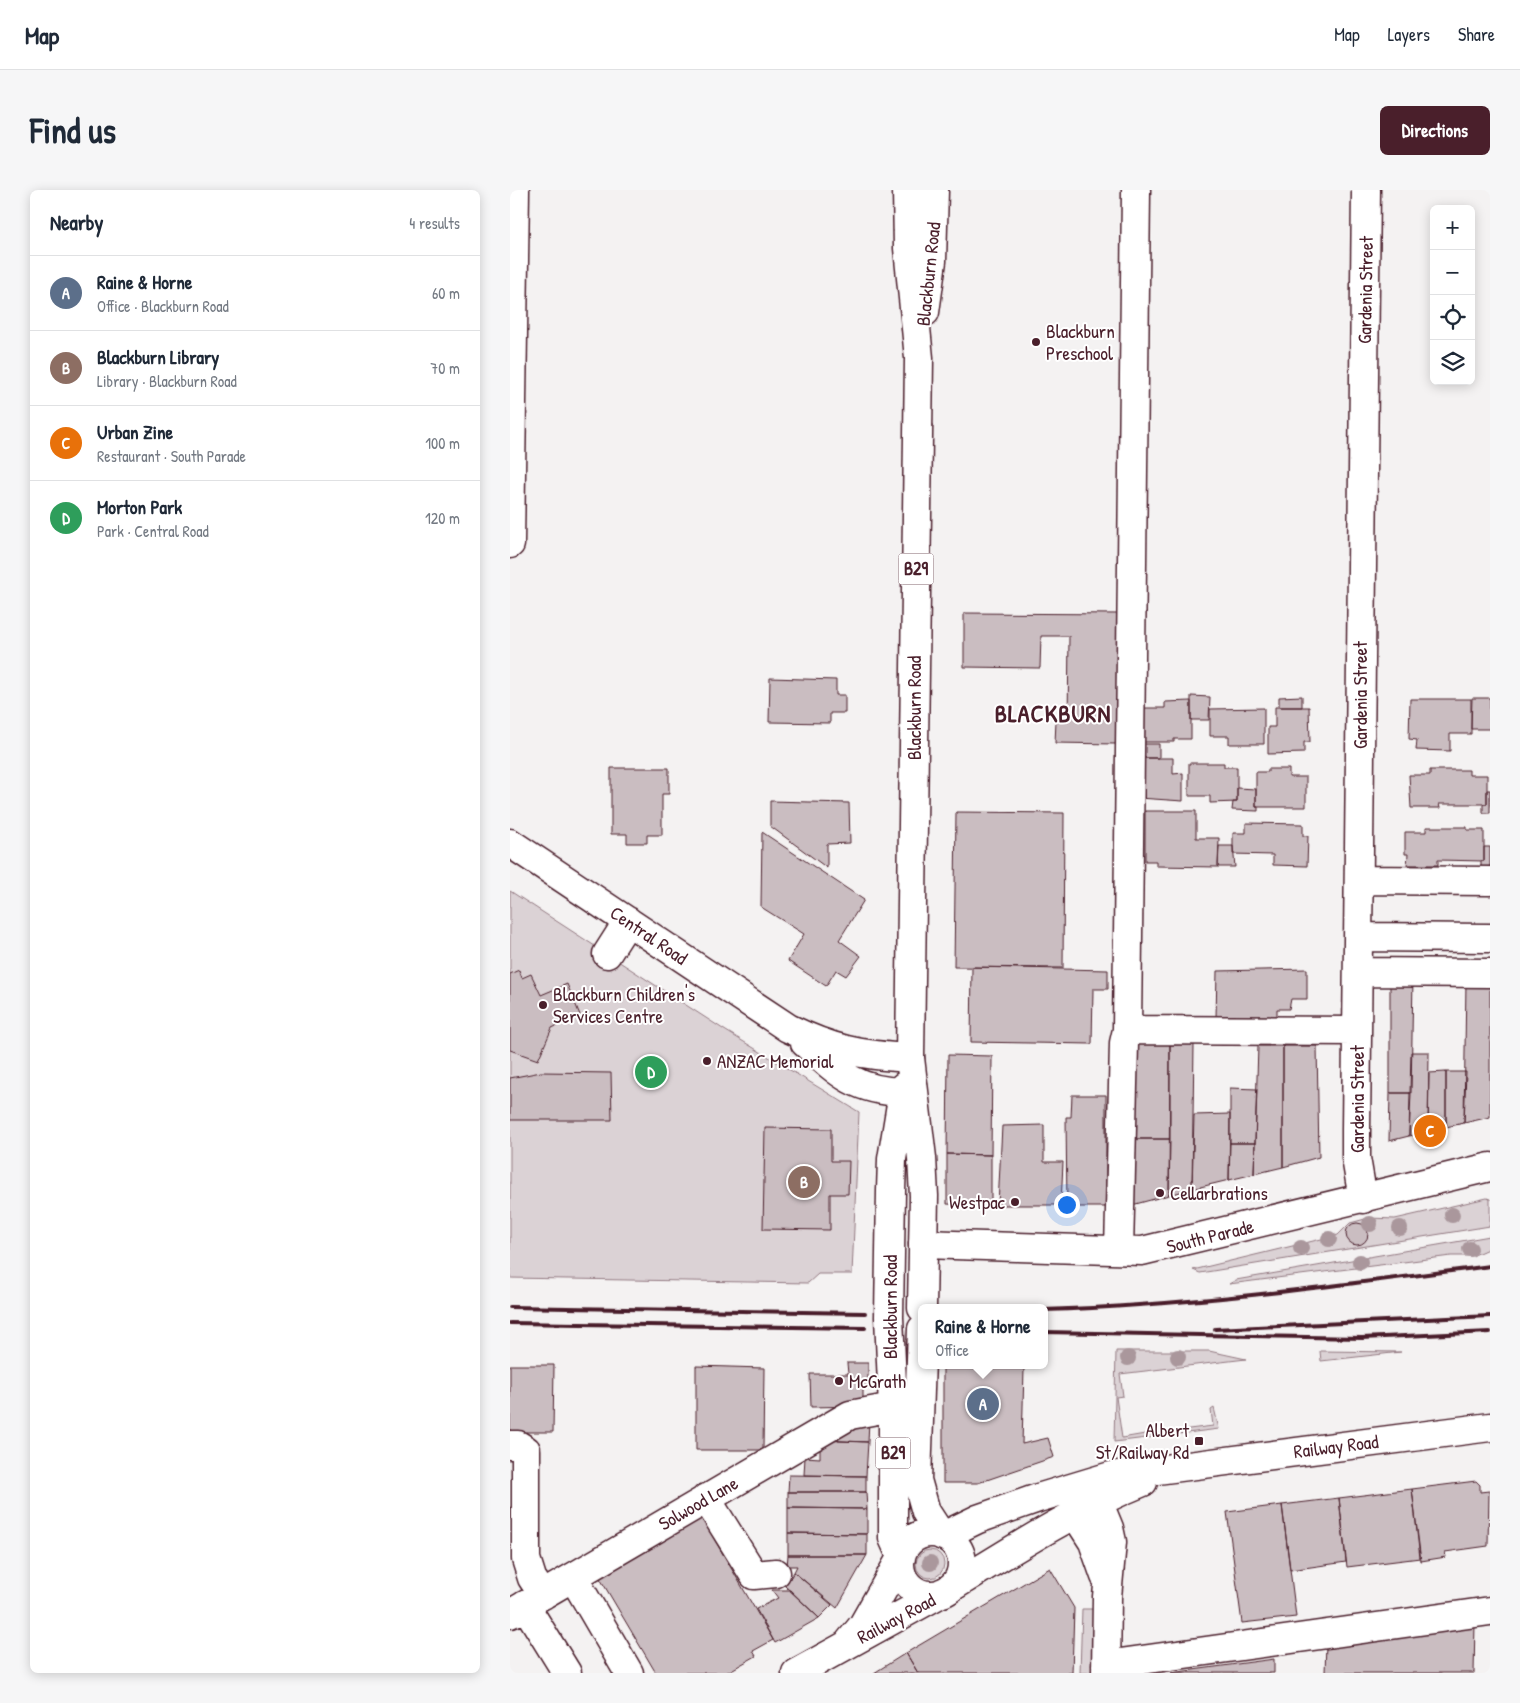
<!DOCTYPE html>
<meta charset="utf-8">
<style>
body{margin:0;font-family:"Patrick Hand",sans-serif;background:#f6f6f7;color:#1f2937}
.controls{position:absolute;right:15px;top:15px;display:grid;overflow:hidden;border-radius:8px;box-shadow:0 2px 12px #0003}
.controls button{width:45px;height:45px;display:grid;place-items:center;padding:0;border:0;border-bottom:1px solid #e0e1e3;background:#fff;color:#1f2937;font:25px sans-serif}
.you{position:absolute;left:556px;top:1014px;width:18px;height:18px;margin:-12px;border:4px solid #fff;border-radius:50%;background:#1a73e8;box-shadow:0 0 0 8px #1a73e833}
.badge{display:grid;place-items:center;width:32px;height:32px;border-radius:50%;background:#4a1f2b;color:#fff;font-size:16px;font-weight:700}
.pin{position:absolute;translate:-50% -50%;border:2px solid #fff;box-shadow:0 1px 5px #0006}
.popup{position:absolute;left:408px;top:1114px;width:130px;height:65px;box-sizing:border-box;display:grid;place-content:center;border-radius:8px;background:#fff;filter:drop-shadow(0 1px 4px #0005);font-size:16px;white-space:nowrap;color:#747a83}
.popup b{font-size:19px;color:#1f2937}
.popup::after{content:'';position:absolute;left:50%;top:100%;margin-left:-10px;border:10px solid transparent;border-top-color:#fff}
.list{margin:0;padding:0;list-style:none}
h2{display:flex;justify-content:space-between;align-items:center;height:65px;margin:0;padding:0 20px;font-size:21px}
h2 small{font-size:16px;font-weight:400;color:#747a83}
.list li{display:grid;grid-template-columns:32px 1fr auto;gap:15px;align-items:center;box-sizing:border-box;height:75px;padding:0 20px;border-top:1px solid #e0e1e3}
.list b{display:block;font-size:19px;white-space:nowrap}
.list p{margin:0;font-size:16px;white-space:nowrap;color:#747a83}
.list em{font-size:16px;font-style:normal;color:#747a83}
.icon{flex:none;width:28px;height:28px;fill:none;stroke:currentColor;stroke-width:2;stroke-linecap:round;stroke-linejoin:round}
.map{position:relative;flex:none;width:980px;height:1483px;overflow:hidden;border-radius:8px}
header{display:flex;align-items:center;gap:30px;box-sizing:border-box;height:70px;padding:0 25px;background:#fff;border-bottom:1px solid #e0e1e3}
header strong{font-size:24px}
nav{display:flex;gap:28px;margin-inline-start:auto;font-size:18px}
.intro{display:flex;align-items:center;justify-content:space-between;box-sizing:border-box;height:120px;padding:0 30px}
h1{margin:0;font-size:35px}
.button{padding:12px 22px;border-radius:8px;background:#4a1f2b;color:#fff;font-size:18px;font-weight:700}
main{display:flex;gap:30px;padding:0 30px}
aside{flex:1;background:#fff;border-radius:8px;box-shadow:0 2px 12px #0003}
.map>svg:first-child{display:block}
.green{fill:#dbd2d5;stroke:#927880}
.building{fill:#cabdc1;stroke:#4a1f2b}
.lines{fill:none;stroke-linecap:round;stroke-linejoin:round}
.minor-casing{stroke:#4a1f2b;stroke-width:31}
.major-casing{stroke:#4a1f2b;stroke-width:31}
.minor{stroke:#fff;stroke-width:28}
.major{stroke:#fff;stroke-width:28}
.rail{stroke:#4a1f2b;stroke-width:4}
.tree{fill:#aa979c}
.poi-dot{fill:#4a1f2b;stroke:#fff;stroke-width:2}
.labels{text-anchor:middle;stroke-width:4;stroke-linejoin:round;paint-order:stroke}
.shield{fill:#fff;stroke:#80626b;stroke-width:1}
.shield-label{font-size:18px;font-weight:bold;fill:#4a1f2b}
.street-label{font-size:19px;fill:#4a1f2b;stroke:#fff}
.poi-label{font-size:19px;fill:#4a1f2b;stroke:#fff;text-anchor:start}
.district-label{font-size:24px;font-weight:bold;letter-spacing:1px;fill:#4a1f2b;stroke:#fff}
</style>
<header>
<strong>Map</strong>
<nav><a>Map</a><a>Layers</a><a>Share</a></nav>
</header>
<div class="intro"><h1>Find us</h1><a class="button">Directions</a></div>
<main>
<aside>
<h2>Nearby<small>4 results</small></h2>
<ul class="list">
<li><span class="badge" style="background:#5c6f8a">A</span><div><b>Raine &amp; Horne</b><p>Office · Blackburn Road</p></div><em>60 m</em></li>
<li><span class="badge" style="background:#8d6e63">B</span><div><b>Blackburn Library</b><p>Library · Blackburn Road</p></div><em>70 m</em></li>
<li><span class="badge" style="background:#e8710a">C</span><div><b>Urban Zine</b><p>Restaurant · South Parade</p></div><em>100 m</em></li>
<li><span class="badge" style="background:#2e9e5b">D</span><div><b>Morton Park</b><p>Park · Central Road</p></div><em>120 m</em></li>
</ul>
</aside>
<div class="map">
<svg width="980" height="1483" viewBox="0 0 980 1483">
<rect width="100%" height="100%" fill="#f4f2f2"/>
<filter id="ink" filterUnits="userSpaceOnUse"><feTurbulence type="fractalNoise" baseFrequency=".02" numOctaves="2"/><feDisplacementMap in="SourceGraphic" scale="10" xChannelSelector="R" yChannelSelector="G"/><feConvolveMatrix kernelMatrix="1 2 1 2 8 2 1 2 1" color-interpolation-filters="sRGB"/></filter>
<g filter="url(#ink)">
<path class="green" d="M0 701 216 841 349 922 342 1084H308L298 1093 0 1088Z
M977 1008 980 1009V1036L690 1083 683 1080 828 1045 840 1033 859 1028 885 1029Z
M980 1046V1058L962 1066H941L719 1094 726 1090Z
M606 1161H699L736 1169 610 1184 613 1206 606 1207 612 1248 635 1244 644 1246 647 1243 703 1236 701 1220 704 1218 709 1239 604 1252Z
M810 1161 891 1162 811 1171Z
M406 1374a14 14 0 1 1 28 0a14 14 0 1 1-28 0Z
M572 1419H582L584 1423 586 1483H570Z"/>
<path class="building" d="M454 423 610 424 606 554 545 553 546 531 558 532 559 446H531L530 478 454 477Z
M260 488 326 490V505H335V523H320V533L259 532Z
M681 506 700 507 699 530H681Z
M792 506V517H769V507Z
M962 508H980V539H961Z
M900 509H961V544H940V561L906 560 907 550 899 549Z
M681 511V549H664V552H634V518H655V512Z
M765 517H799L800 552H794V563L758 564V537H765Z
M754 518V554H719V546H700V519Z
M629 554H649V568H629Z
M629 568H663V584L673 583V611L629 608Z
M679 573H714V577H727V612L700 613V606H679Z
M101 578H159V604H152V645H137V653H117V644H101Z
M758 579H779V587H796V617H746V582H758Z
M920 580H959V585H977V614H929L930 618H901L899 585H920Z
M727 598 746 599V617H748V621L722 620 723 612H727Z
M977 600H980V623H973V614H977Z
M260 611 339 613 340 653 317 654V678L260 636Z
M635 621H686V648H709L708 677 646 676V671H635Z
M446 622 554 623 553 778 444 777Z
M736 633 793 634V646H798L797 676 763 675V665L723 664V643H736Z
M916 637H957V640H974V671L928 670V675H897L898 664H895V642H916Z
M252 642 354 710 329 750 351 766 336 786 326 780 316 796 278 771 294 744 251 717Z
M709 656H723L725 677H708Z
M974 657H980V679H971V671H974Z
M462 777 598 780V799H583L582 854 461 852Z
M797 779V809H781L779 819H767V827L706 828 707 781Z
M9 780 12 788 21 784 31 805 57 794 70 825 42 838 28 870 0 860V784Z
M880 788H903L901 903H880Z
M956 791H980V927L954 933Z
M622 851 660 852V949H621Z
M684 854 682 999 659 1005 660 855Z
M748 856H773V977L744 984Z
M773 856H807L809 967 773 977Z
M901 862H919L918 942 899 946Z
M438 865 482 866 481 965 437 964Z
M31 882 101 883 102 930H0V888Z
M936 882V937L918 942 919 883Z
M936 882H956L954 933 936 937Z
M720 898 747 899 745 953H720Z
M880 903H901L899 946 879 951Z
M562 905H596V1017H557L556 927H561Z
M720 924 719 990 682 999 684 925Z
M534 935V972H553L551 1015H488L492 936Z
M255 938 321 939V971H339L338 1004H320V1040L253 1039Z
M621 949H660L659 1005 622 1015Z
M720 953H745L744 984 719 990Z
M437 964 481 965V1016L437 1014Z
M836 1044a11 11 0 1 1 22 0a11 11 0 1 1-22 0Z
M337 1173H358V1197L353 1198V1216L301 1217 300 1184H338Z
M0 1175H44L43 1242H0Z
M186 1176 254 1178 253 1260H186Z
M433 1179H514L512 1254 538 1248 544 1267 468 1293H433Z
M359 1230 358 1252 328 1251V1240Z
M310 1250 358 1252 356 1286 294 1285 295 1267 310 1268Z
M279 1285 356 1286V1302H278Z
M966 1291 970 1295V1302L979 1301 978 1356 935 1362 936 1367 911 1371 902 1299Z
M902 1299 910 1368 837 1377 829 1308Z
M278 1302H356L357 1319 278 1318Z
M829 1308 836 1372 780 1380 772 1315Z
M772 1315 786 1427 732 1433 717 1322Z
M278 1318 357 1319V1344L278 1343Z
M192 1328 263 1450 243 1461 246 1466 216 1483H146L88 1385 168 1338 170 1341Z
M278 1343 357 1344V1365H278Z
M278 1365H357L327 1418 284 1382 287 1376H277Z
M540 1378 564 1418 562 1483H408L396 1463Z
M284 1382 322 1415 309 1428 275 1396Z
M262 1400H280L309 1428 265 1453 246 1419 268 1408Z
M965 1433 964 1483H815L816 1453Z
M396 1463 408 1483H364Z
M764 1469V1483H661Z"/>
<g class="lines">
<g class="minor-casing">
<path id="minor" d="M0 354 5 0
M0 653 278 838C323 860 350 865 400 868
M849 690 980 691
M848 747 980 748
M97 764 118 731
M848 782 980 783
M617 840 847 841
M295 853C328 883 346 901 393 902
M853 1009 846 968V940L856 0
M413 1054 632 1061 980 977
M609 1060 614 853 617 840 626 0
M0 1255H8L16 1260V1369L22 1388 33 1405
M572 1300 588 1311 599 1338 602 1352 597 1407 596 1483
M196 1308 244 1385 266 1383
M565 1324 583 1352 595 1386
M433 1346 468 1329 528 1308 601 1286 980 1237
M63 1387 119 1483
M439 1399C502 1360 564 1320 633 1292
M15 1415 57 1483
M0 1424 340 1225 383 1217
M596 1475 980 1421"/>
</g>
<g class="major-casing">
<path id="major" d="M397 0 398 58 409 168 400 868 412 968 414 1006 412 1118
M415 122 422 71 424 0
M412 1139 407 1290 416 1322 431 1345
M390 1374a31 31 0 1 1 62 0a31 31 0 1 1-62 0Z
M391 1366 383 1348V1217L379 1127 381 1001 382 969 394 896
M339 1452 353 1435 391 1368
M286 1483 433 1402"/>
</g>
<use href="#minor" class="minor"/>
<use href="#major" class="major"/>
<path class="rail" d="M0 1117 355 1123
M534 1120C684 1115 832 1095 980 1076
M0 1133 355 1138
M705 1139 980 1126
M534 1142 852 1148 980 1142"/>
</g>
<g class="tree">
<circle cx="942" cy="1025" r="8"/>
<circle cx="860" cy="1034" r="8"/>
<circle cx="890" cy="1038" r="8"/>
<circle cx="819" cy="1049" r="8"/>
<circle cx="791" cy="1058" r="8"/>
<circle cx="960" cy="1059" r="8"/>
<circle cx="850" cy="1072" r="8"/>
<circle cx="668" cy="1167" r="8"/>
<circle cx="618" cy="1168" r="8"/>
<circle cx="420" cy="1373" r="8"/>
</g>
</g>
<g class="poi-dot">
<circle cx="526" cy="152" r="5"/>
<circle cx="33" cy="815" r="5"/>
<circle cx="197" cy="871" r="5"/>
<circle cx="650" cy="1003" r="5"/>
<circle cx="505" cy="1012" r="5"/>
<circle cx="329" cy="1191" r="5"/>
<rect x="684" y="1246" width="10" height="10" rx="2.5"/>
</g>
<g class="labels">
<g class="shield">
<rect x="388.5" y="363.5" width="35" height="31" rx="4"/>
<rect x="365.5" y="1247.5" width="35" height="31" rx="4"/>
</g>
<g class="shield-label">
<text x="406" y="385">B29</text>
<text x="383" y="1269">B29</text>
</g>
<g class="street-label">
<text transform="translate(418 84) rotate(-84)" y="7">Blackburn Road</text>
<text transform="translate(855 100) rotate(-89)" y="7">Gardenia Street</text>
<text transform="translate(850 505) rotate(-90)" y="7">Gardenia Street</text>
<text transform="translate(404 518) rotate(-90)" y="7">Blackburn Road</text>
<text transform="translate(139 745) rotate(34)" y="7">Central Road</text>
<text transform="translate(847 909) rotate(-90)" y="7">Gardenia Street</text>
<text transform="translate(700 1046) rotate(-14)" y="7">South Parade</text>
<text transform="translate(380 1117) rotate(-90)" y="7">Blackburn Road</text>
<text transform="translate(826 1256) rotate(-7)" y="7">Railway Road</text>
<text transform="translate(188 1313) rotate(-30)" y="7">Solwood Lane</text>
<text transform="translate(386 1428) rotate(-28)" y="7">Railway Road</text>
</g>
<g class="poi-label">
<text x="536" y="148">Blackburn<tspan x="536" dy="22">Preschool</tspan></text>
<text x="43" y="811">Blackburn Children's<tspan x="43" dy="22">Services Centre</tspan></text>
<text x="207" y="878">ANZAC Memorial</text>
<text x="660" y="1010">Cellarbrations</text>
<text x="495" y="1019" text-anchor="end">Westpac</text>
<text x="339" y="1198">McGrath</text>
<text x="679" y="1247" text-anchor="end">Albert<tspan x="679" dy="22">St/Railway Rd</tspan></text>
</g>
<g class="district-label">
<text x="543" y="532">BLACKBURN</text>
</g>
</g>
</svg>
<div class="controls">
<button>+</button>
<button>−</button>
<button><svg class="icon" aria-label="locate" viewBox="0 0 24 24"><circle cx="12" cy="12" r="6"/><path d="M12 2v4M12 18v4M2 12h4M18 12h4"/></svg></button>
<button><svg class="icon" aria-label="layers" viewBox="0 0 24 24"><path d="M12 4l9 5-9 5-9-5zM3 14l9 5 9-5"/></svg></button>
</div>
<div class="you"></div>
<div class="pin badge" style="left:473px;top:1214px;background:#5c6f8a">A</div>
<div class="popup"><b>Raine &amp; Horne</b>Office</div>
<div class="pin badge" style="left:294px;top:992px;background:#8d6e63">B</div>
<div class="pin badge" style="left:920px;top:941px;background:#e8710a">C</div>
<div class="pin badge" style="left:141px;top:882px;background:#2e9e5b">D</div>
</div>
</main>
